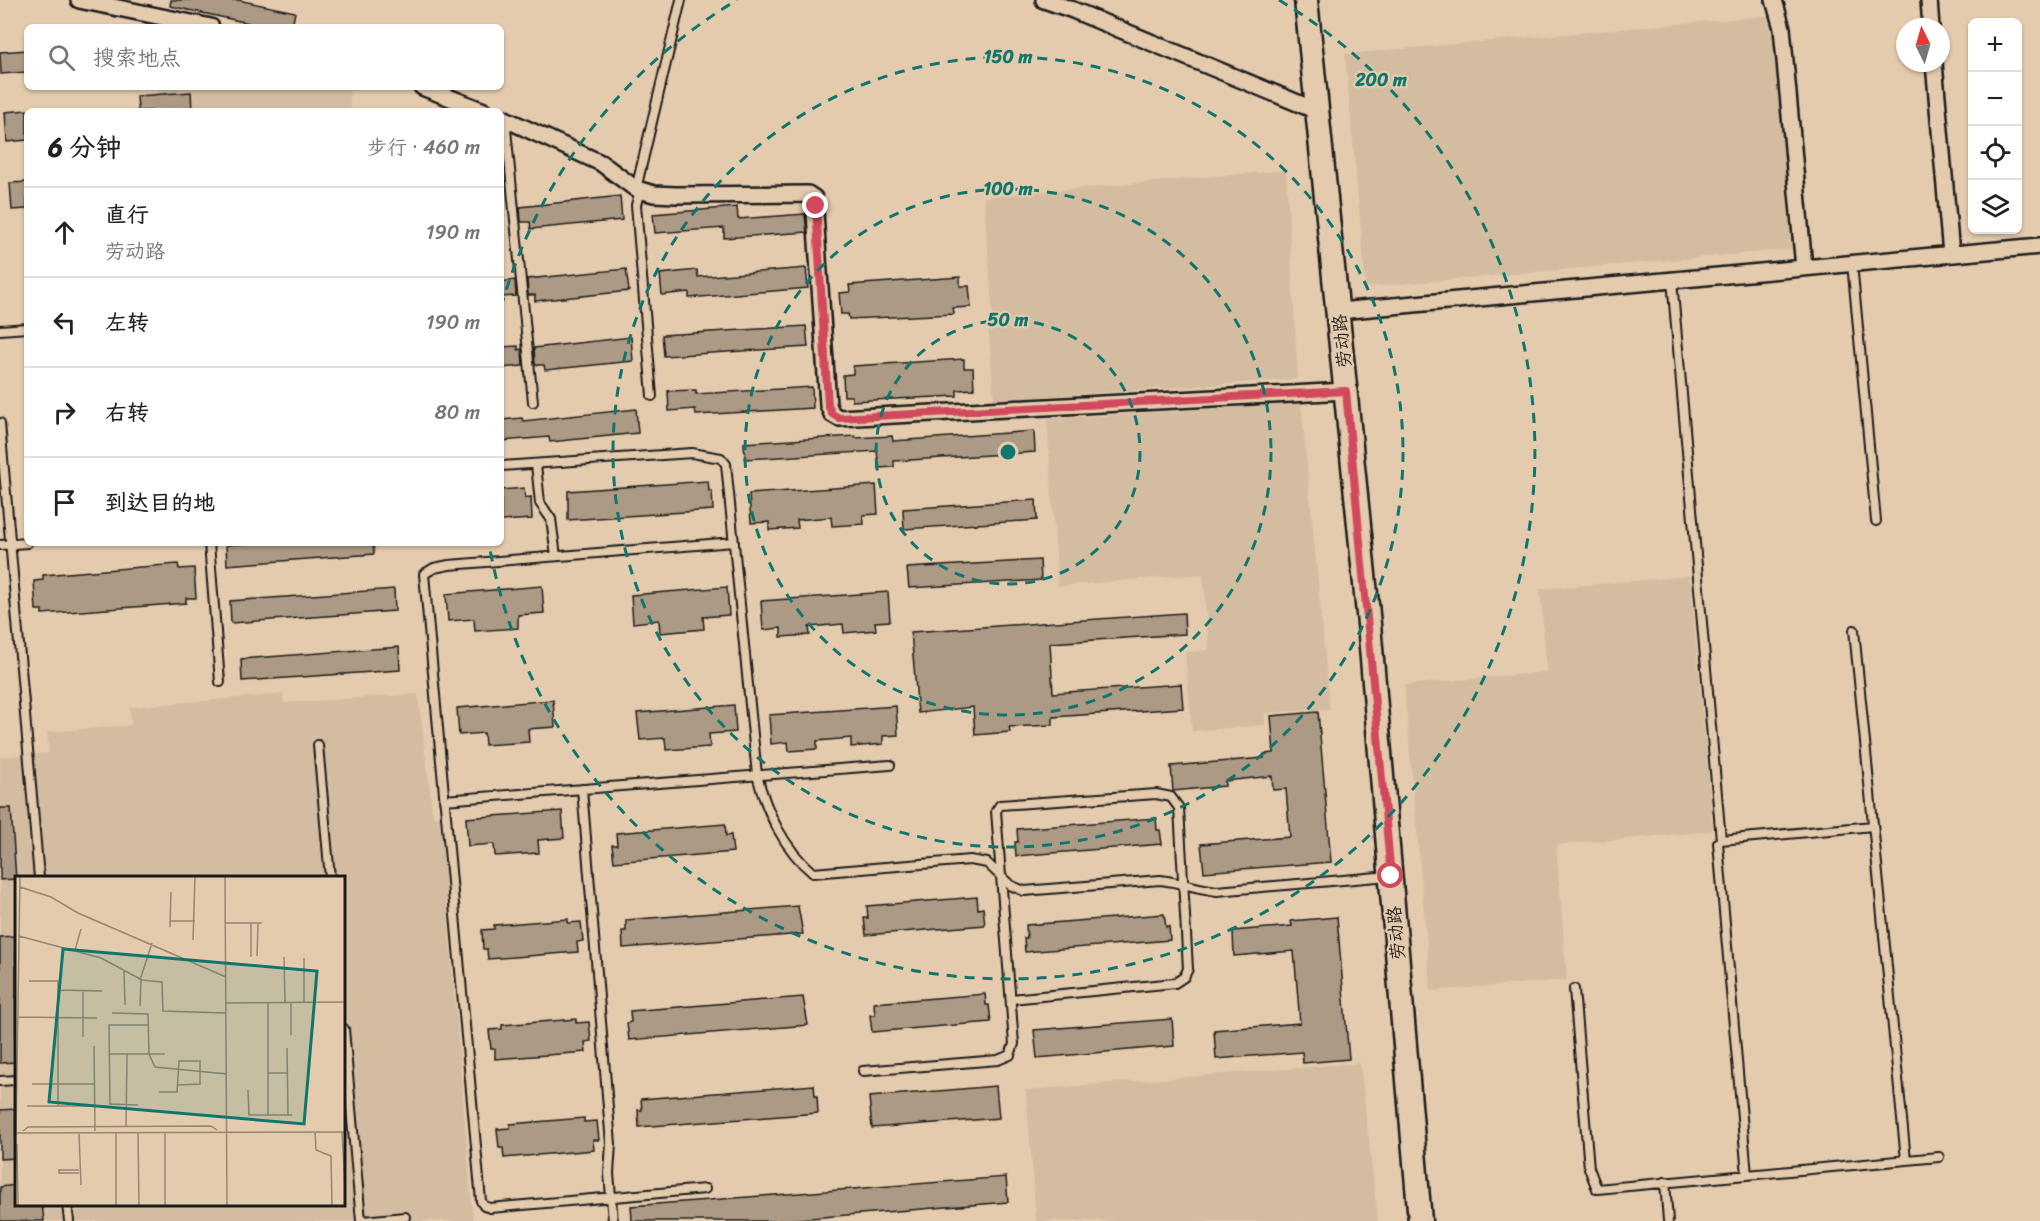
<!DOCTYPE html>
<html lang="zh">
<meta charset="utf-8">
<style>
body{margin:0;font-family:Sriracha,"LXGW WenKai TC",sans-serif;background:#f6f6f6;color:#222}
.controls{position:absolute;right:18px;top:18px;display:grid;overflow:hidden;border-radius:9px;box-shadow:0 2px 4px #0004}
.controls button{width:54px;height:54px;display:grid;place-items:center;padding:0;border:0;border-bottom:2px solid #e0e0e0;background:#fff;color:#222;font:30px sans-serif}
.compass{position:absolute;left:1896px;top:18px;width:54px;height:54px;border-radius:50%;background:#fff;box-shadow:0 2px 4px #0004;rotate:355deg}
.stop{position:absolute;width:18px;height:18px;margin:-14px;border:4px solid #d1495b;border-radius:50%;background:#fff}
.stop.end{background:#d1495b;border-color:#fff;box-shadow:0 2px 6px #0008}
.list{margin:0;padding:0;list-style:none}
h2{display:flex;justify-content:space-between;align-items:center;height:78px;margin:0;padding:0 24px;font-size:26px}
h2 small{font-size:20px;font-weight:400;color:#767676}
.list li{display:grid;grid-template-columns:39px 1fr auto;gap:18px;align-items:center;box-sizing:border-box;height:90px;padding:0 24px;border-top:2px solid #e0e0e0}
.list b{display:block;font-size:22px;white-space:nowrap}
.list p{margin:0;font-size:20px;white-space:nowrap;color:#767676}
.list em{font-size:20px;font-style:normal;color:#767676}
.icon{flex:none;width:33px;height:33px;fill:none;stroke:currentColor;stroke-width:2;stroke-linecap:round;stroke-linejoin:round}
.map{position:relative;flex:none;width:2040px;height:1221px;overflow:hidden}
.search{position:absolute;background:#fff;box-shadow:0 2px 4px #0004;left:24px;top:24px;width:480px;height:66px;display:flex;align-items:center;gap:15px;box-sizing:border-box;padding:0 21px;border-radius:9px;color:#767676;font-size:22px}
.panel{position:absolute;background:#fff;box-shadow:0 2px 4px #0004;left:24px;top:108px;width:480px;height:438px;border-radius:9px}
.map>svg:first-child{display:block}
.built{fill:#d4bca1;fill-rule:evenodd}
.building{fill:#ad9a85;stroke:#1c1c1c;stroke-width:1.5}
.lines{fill:none;stroke-linecap:round;stroke-linejoin:round}
.lane-casing{stroke:#1c1c1c;stroke-width:12}
.street-casing{stroke:#1c1c1c;stroke-width:20}
.secondary-casing{stroke:#1c1c1c;stroke-width:27}
.lane{stroke:#e5cbad;stroke-width:8}
.street{stroke:#e5cbad;stroke-width:15}
.secondary{stroke:#e5cbad;stroke-width:22}
.route{stroke:#d1495b;stroke-width:8}
.ring{fill:none;stroke:#0f766e;stroke-width:3;stroke-dasharray:10 8}
.labels{text-anchor:middle;stroke-width:4.5;stroke-linejoin:round;paint-order:stroke}
.street-label{font-size:18px;fill:#1c1c1c;stroke:#e5cbad}
.inset-road{fill:none;stroke:#958573;stroke-width:1.5}
.view{fill:#0f766e;fill-opacity:0.15;stroke:#0f766e;stroke-width:3}
.inset-edge{fill:none;stroke:#1c1c1c;stroke-width:3}
.centre{fill:#0f766e;stroke:#e5cbad;stroke-width:3}
.ring-label{font-size:18px;text-anchor:middle;font-weight:bold;fill:#0f766e;stroke:#e5cbad;stroke-width:4.5;stroke-linejoin:round;paint-order:stroke}
</style>
<div class="map">
<svg width="2040" height="1221" viewBox="0 0 2040 1221">
<rect width="100%" height="100%" fill="#e5cbad"/>
<filter id="ink" filterUnits="userSpaceOnUse"><feTurbulence type="fractalNoise" baseFrequency=".0167" numOctaves="2"/><feDisplacementMap in="SourceGraphic" scale="12" xChannelSelector="R" yChannelSelector="G"/><feConvolveMatrix kernelMatrix="1 2 1 2 8 2 1 2 1" color-interpolation-filters="sRGB"/></filter>
<g filter="url(#ink)">
<path class="built" d="M1775 15 1796 249 1366 287 1345 54Z
M158 87H349L351 111H160Z
M1286 170 1298 379 994 400 988 321 993 320 984 197Z
M1301 403 1330 709 1265 713V725L1192 731 1185 652 1209 650 1203 574 1058 586 1047 419Z
M1690 576 1713 831 1556 845 1567 980 1431 991 1404 685 1547 672 1540 589Z
M283 694 284 703 418 694 433 817H440L473 1221H0V757L49 753 47 732 131 725 130 707ZM16 878H344V1204H16Z
M1360 1063 1378 1221H1036L1026 1090Z"/>
<path class="building" d="M171 0H238L295 12 292 27H267L170 6Z
M27 50V72L1 74 0 52Z
M191 92 192 111H138L137 96Z
M27 110V140L7 142 5 112Z
M27 182V209L12 210 10 183Z
M620 196 622 220 531 229 530 222H521L520 207Z
M737 207 738 219 805 214 807 232 724 238V228L655 233 653 214Z
M806 268 808 288 689 298V292L662 295 660 274 697 270 698 277Z
M626 269 629 291 535 301V295H528L527 279Z
M960 277V286H969L971 307 953 308 954 314 849 319 848 314H841L839 293 850 292 849 285Z
M515 280 516 296 501 297V282Z
M806 326 808 347 664 356 662 335Z
M631 337 633 361 545 370 544 365H535L534 348Z
M518 346V350L522 349 523 366 501 368V347Z
M964 359V368H973L974 389 957 390V396L852 401V396H844L843 375 853 374V366Z
M812 387 813 408 696 415 695 409 669 411 668 391 696 390V394Z
M636 409 638 433 550 442 549 437 501 441V420L522 418 523 421Z
M1034 431 1035 452 894 461V467L879 468 877 451 745 459 744 443 855 436V438L892 436 893 441Z
M708 481 709 491H712L713 510 568 520V491Z
M876 485 878 514 863 515 864 524 832 526 831 517 797 520 798 528 769 530V522L751 523 749 494Z
M524 488 525 498 531 497 532 519 501 521V490Z
M1036 500 1037 520 904 529 903 509Z
M254 543H373L374 554 227 565 226 545Z
M1040 560 1041 580 909 588 907 568Z
M178 564 179 569 194 568 196 598H186V603L42 614V610H36L34 581 43 580V575Z
M542 586 544 613 518 615V628L475 631 474 619 448 621 446 594Z
M727 587 729 615 703 617 704 629 660 633 659 620 633 623 631 595Z
M394 589 395 611 231 623 230 601Z
M888 592 890 621 875 622 876 630 844 633 843 624 809 627 810 635 781 637V628L763 630 761 601Z
M1184 613 1185 634 1050 643 1053 693 1181 684 1183 708 1053 717V725L1009 727 1010 732 975 735 973 707 918 713 911 632Z
M399 647 400 670 242 681 241 659Z
M553 700 555 727 528 729 529 742 485 745 484 733 459 735 457 708Z
M734 705 736 732 709 734 710 747 666 750 665 738 640 740 637 713Z
M896 706 898 735 883 736V744L851 747V738L817 741V749L789 751 788 742 771 744 769 715Z
M1318 712 1331 862 1204 872 1201 844 1290 837 1286 789 1273 790 1272 776 1225 781V786L1173 791 1171 766 1264 758V754L1274 753 1271 716Z
M0 808H11L16 879 0 880Z
M562 811 564 838 538 840 539 853 495 856 494 844 468 846 466 818Z
M1156 818 1157 830H1160L1162 844 1016 856 1015 842H1018L1017 829Z
M725 824 726 836 731 835 733 852 614 862 612 845H617L616 833Z
M977 897 978 909 983 908 985 925 866 935 864 918H868L867 906Z
M798 906 803 934 623 948 622 931H626V920Z
M1164 914 1166 927 1169 926 1170 940 1025 952 1024 938H1027L1026 925Z
M1337 917 1349 1059 1303 1063 1302 1052 1216 1059 1214 1030 1300 1023 1294 951 1234 956 1233 931 1292 926 1291 921Z
M568 919V923L581 922 583 941 577 942 578 952 488 959 487 949H483L482 930 494 929V925Z
M16 936V1062L0 1063V937Z
M985 994 986 1005H989L991 1022 872 1032 870 1015H875L874 1003Z
M803 997 808 1025 629 1040 627 1023 631 1022 630 1011Z
M576 1019V1023L589 1022 591 1041 585 1042 586 1052 495 1059V1049H491L489 1030 502 1029V1025Z
M1172 1019 1174 1046 1037 1058 1034 1030Z
M814 1085 815 1096H817L818 1113 639 1127 638 1110H642L641 1099Z
M996 1086 999 1118 872 1128 869 1097Z
M16 1109V1158L0 1159V1110Z
M584 1118V1122L597 1121 599 1140H593L594 1150 504 1158 503 1148H499L497 1129 510 1128V1124Z
M1006 1177 1008 1202 773 1221H632L631 1206Z
M16 1185V1204H42L44 1221H0V1187Z"/>
<g class="lines">
<g class="lane-casing">
<path id="lane" d="M505 119 533 402
M636 189 681 0
M640 190 636 205 652 396
M1852 263 1876 521
M1672 280 1721 840
M0 330 27 328
M0 423 39 878
M536 464 540 503 551 519 556 556
M501 466 692 453 721 458 726 464 757 775C766 811 784 849 813 873L970 860 987 863 1010 885 1024 891 1160 880C1180 882 1198 889 1217 891L1389 876
M209 543 220 682
M0 545 27 543
M1854 630 1906 1160
M318 745 330 878
M582 789 611 1144 609 1173 613 1221
M444 800 890 765
M1574 989 1589 1168 1597 1189 1939 1157
M344 1029 361 1221
M863 1071 998 1060 1010 1055 1014 1044 996 811 1000 805 1156 794 1171 797 1179 808 1188 969 1184 977 1175 983 1011 999
M0 1081 16 1080
M1747 1175 1718 843 1721 840 1873 826
M1665 1182 1668 1221
M705 1189 490 1208 484 1206 481 1201 424 574 434 568 449 565 734 542
M67 1204 69 1221
M363 1221 405 1217"/>
</g>
<g class="street-casing">
<path id="street" d="M79 0 211 27
M1044 0 1073 10 1317 111
M1774 0 1782 28 1804 268
M1929 0 1931 27
M1934 63 1951 254
M422 87 484 111
M501 117 601 163 636 189 654 194 676 195 808 194 814 198 828 405 832 414 839 418 1346 391
M1339 311 2040 246"/>
</g>
<g class="secondary-casing">
<path id="secondary" d="M1306 0 1369 624 1420 1221"/>
</g>
<use href="#lane" class="lane"/>
<use href="#street" class="street"/>
<use href="#secondary" class="secondary"/>
</g>
</g>
<g class="lines" filter="url(#ink)">
<path class="route" d="M816 206 828 405 832 414 839 418 1346 391 1391 876"/>
</g>
<g class="ring">
<circle cx="1008" cy="452" r="132"/>
<circle cx="1008" cy="452" r="263"/>
<circle cx="1008" cy="452" r="395"/>
<path d="M501 307A527 527 0 0 1 737 0M1279 0A527 527 0 1 1 489 544"/>
</g>
<g class="labels">
<g class="street-label">
<text transform="translate(1342 341) rotate(-96)" y="6">劳动路</text>
<text transform="translate(1396 933) rotate(-95)" y="6">劳动路</text>
</g>
</g>
<g transform="translate(15 876)">
<rect width="330" height="330" fill="#e5cbad"/>
<path class="inset-road" d="M210 1 212 329M5 11 36 21 63 37 211 101M155 45H180M211 47H247M155 51 156 16M4 60 86 82 127 104 147 106 148 135 211 137M178 64 180 1M60 74 66 53M242 80 243 47M236 81V47M269 81 270 126M289 82V126M109 94 110 129M125 104 137 67M14 105H43V230M43 114 87 115M276 126V159M211 127 330 126M253 127V197M125 130 126 104M97 137 133 138 134 178 140 191 212 198M3 141 82 142M68 161V115M79 170 80 255M272 172 273 239M94 178H150M17 208H79M233 214 234 239H277M144 216H162L164 185H185V208L163 209M123 229 95 228 94 149H133M12 230H85M253 239V197H272M111 251 112 178M8 255 13 251 196 250 202 254M300 256 301 274 316 280 317 329M327 256 330 311M0 257 330 256M64 257 66 309M101 257V329M123 257 124 329M2 268 3 329M64 294H44V297H64M0 325 5 1M150 329V257"/>
<path class="view" d="M48 73 302 95 289 248 34 226Z"/>
<rect width="330" height="330" class="inset-edge"/>
</g>
<circle cx="1008" cy="452" r="9" class="centre"/>
<g class="ring-label">
<text x="1008" y="63">150 m</text>
<text x="1381" y="86">200 m</text>
<text x="1008" y="195">100 m</text>
<text x="1008" y="326">50 m</text>
</g>
</svg>
<div class="controls">
<button>+</button>
<button>−</button>
<button><svg class="icon" aria-label="locate" viewBox="0 0 24 24"><circle cx="12" cy="12" r="6"/><path d="M12 2v4M12 18v4M2 12h4M18 12h4"/></svg></button>
<button><svg class="icon" aria-label="layers" viewBox="0 0 24 24"><path d="M12 4l9 5-9 5-9-5zM3 14l9 5 9-5"/></svg></button>
</div>
<svg class="compass" viewBox="-18 -18 36 36"><path d="M0-13l5 13h-10z" fill="#e53935"/><path d="M0 13l5-13h-10z" fill="#767676"/></svg>
<div class="stop" style="left:1391px;top:876px"></div>
<div class="stop end" style="left:816px;top:206px"></div>
<div class="search"><svg class="icon" aria-label="search" viewBox="0 0 24 24"><circle cx="10" cy="10" r="6"/><path d="M15 15l6 6"/></svg>搜索地点</div>
<section class="panel">
<h2>6 分钟<small>步行 · 460 m</small></h2>
<ul class="list">
<li><svg class="icon" aria-label="ahead" viewBox="0 0 24 24"><path d="M12 20V5M6 11l6-6 6 6"/></svg><div><b>直行</b><p>劳动路</p></div><em>190 m</em></li>
<li><svg class="icon" aria-label="left" viewBox="0 0 24 24"><path d="M17 20v-9H6M10 6l-5 5 5 5"/></svg><div><b>左转</b></div><em>190 m</em></li>
<li><svg class="icon" aria-label="right" viewBox="0 0 24 24"><path d="M7 20v-9h11M14 6l5 5-5 5"/></svg><div><b>右转</b></div><em>80 m</em></li>
<li><svg class="icon" aria-label="arrive" viewBox="0 0 24 24"><path d="M6 21V4h12l-3 4 3 4H6"/></svg><div><b>到达目的地</b></div></li>
</ul>
</section>
</div>
